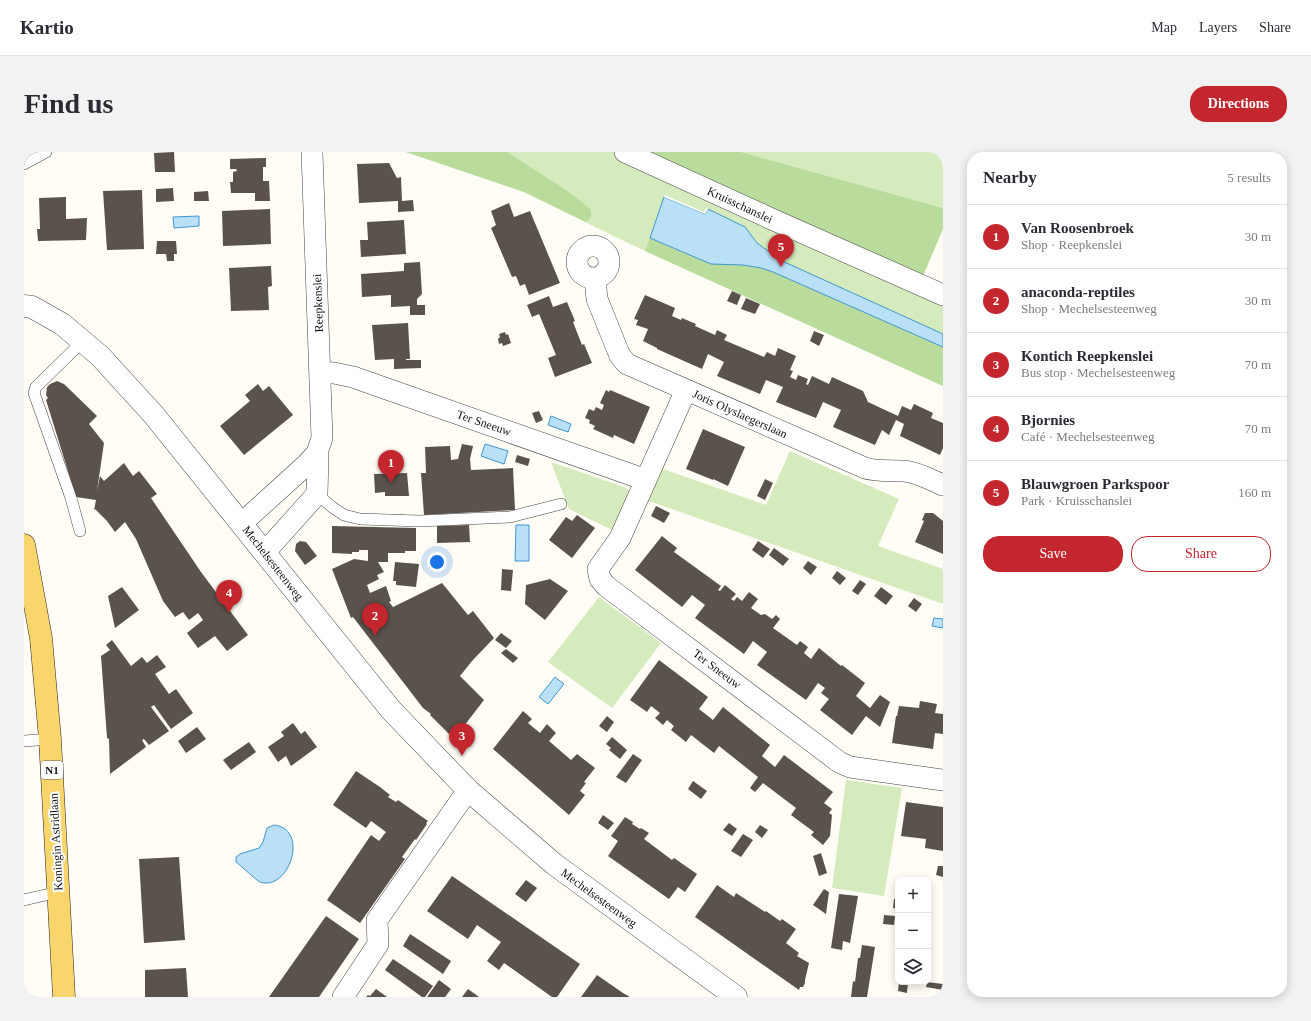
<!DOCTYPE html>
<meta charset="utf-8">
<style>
body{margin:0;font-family:"Times New Roman",serif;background:#f2f2f3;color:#2b2b33}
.controls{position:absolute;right:12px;bottom:12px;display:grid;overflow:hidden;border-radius:8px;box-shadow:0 2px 10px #0003}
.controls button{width:36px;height:36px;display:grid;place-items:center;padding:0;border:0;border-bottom:1px solid #e1e1e2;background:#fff;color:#2b2b33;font:20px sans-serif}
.you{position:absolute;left:413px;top:410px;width:14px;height:14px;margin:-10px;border:3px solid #fff;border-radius:50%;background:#1a73e8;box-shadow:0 0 0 6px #1a73e833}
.badge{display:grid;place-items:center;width:26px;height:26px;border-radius:50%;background:#c4262e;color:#fff;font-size:13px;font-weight:700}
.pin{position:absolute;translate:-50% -33px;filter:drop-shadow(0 1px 2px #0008)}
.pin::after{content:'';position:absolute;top:21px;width:14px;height:12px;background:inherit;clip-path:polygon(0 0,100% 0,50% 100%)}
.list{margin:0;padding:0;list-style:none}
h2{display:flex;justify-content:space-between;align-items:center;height:52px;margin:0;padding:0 16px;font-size:17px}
h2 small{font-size:13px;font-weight:400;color:#7c7c81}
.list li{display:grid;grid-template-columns:26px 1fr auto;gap:12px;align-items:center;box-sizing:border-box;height:64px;padding:0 16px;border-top:1px solid #e1e1e2}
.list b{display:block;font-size:15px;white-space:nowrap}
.list p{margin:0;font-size:13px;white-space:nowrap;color:#7c7c81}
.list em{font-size:13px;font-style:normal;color:#7c7c81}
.actions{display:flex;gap:8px;padding:12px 16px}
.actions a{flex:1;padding:9px 0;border:1px solid #c4262e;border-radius:16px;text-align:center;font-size:14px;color:#c4262e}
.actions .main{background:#c4262e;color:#fff}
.icon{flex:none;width:22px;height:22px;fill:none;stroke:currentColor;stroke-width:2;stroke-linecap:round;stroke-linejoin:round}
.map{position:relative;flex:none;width:919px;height:845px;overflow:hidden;border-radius:16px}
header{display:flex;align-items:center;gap:24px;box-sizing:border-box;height:56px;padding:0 20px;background:#fff;border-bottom:1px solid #e1e1e2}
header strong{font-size:19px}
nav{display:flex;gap:22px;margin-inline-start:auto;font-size:14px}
.intro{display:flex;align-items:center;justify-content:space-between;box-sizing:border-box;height:96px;padding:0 24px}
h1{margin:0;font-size:28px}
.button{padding:10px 18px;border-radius:16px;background:#c4262e;color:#fff;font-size:14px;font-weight:700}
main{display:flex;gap:24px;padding:0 24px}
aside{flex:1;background:#fff;border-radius:16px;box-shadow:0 2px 10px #0003}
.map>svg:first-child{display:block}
.green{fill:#d5ebbd}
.forest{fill:#b9dc9c}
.water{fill:#b9e0f7;stroke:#3f96cf}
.pier{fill:#fffdf5}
.building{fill:#5a524d}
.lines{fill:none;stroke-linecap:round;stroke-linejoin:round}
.service-casing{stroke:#444;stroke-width:12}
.minor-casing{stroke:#444;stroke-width:22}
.tertiary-casing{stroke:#444;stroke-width:23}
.primary-casing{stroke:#222;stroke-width:23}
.service{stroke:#fff;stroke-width:11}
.minor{stroke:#fff;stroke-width:21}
.tertiary{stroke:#fff;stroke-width:22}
.primary{stroke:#f9d66b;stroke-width:22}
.labels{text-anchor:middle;stroke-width:4;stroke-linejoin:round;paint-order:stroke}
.shield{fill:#fff;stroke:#585858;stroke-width:1}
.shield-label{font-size:11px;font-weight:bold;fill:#111}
.street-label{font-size:12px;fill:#111;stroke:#fff}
</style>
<header>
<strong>Kartio</strong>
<nav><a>Map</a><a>Layers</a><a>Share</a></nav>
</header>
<div class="intro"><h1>Find us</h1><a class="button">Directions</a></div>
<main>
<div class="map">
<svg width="919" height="845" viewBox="0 0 919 845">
<rect width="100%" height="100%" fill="#fffdf5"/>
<path class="green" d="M382 0H601L919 144V234L606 92 500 40Z
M717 0H919V56Z
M766 299 875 347 854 394 919 417V452L622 348 636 316 742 353Z
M527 310 600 335 605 338V342L588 378 545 357Z
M575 445 637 491 588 556 524 510Z
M822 628 878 636 860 744 808 736Z"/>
<path class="forest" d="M382 0H483L542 38 563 54 567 58V63L566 67 562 70 500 40Z
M621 0H717L919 56V77L899 124Z
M626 86 662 102 737 116 749 120 919 195V234L621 99Z"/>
<path class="water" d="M640 45 681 62 684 57 721 75 733 91 756 108 919 182V195L749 120 737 116 719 113 687 112 626 86Z
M175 64V74L150 76 149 65Z
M527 264 547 272 544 280 524 273Z
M461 292 484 299 480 312 457 304Z
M492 373H505V409H491Z
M910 466 919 467V476L908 474Z
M531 525 540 532 524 552 515 545Z
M250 673C286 677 265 740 236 730 233 729 215 712 212 710V705L216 702 235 696 239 690 243 676Z"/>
<path class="pier" d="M641 43 680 60 682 56 684 57 681 62 640 45Z"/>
<path class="building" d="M150 0 151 20H131L130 1Z
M242 6V15H239V29H245L246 49H231V41H207L206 30H209V20L213 19 212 17H206V7Z
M365 11 373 26 377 25 378 49 389 48 390 59 374 60V49L335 51 333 12Z
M149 36 150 49 132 50V37Z
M118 38 120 97 83 98 79 39Z
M184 39 185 49H170V40Z
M42 45V67L63 66 62 88 14 89 13 77H16L15 46Z
M485 51 490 65 506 59 536 131 505 143 501 132 496 134 492 124 488 125 467 76 472 73 467 59Z
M246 57 247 92 199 94 198 59Z
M380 68 382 102 337 105 336 88H344L343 70Z
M133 89H152L153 102H150V109H143L142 102H132Z
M396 110 398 142 393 147V153H401V163H386V154L367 155V143L338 145 337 122 380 119V111Z
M247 114 248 134 244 135 245 158 207 159 205 116Z
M708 139 717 143 713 153 703 149Z
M621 143 651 156 648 164 657 168 658 166 672 172 671 174 691 183 693 178 703 183 700 188 740 205 743 200 751 204 754 196 772 204 766 218 769 219 766 225 772 228 774 223 784 227 782 232 784 233 788 224 805 232 808 225 839 239 844 250 874 264 878 254 887 258 890 252 909 261 907 266 919 271V296L916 303 876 284 880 272 872 268 865 283 858 278 851 293 809 275 817 258 799 250 792 266 752 250 759 235 742 228 736 242 693 224 700 210 684 202 678 217 633 197V196L619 189 624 177 612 173 614 168 610 167Z
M525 144 529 155 543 150 551 169 549 170 558 193 560 192 568 211 531 225 524 206 532 203 515 162 508 165 503 153Z
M722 146 736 152 731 162 717 157Z
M384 171 386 207H382V208H397V216L370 217V207L351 208 348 173Z
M790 179 800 183 795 194 786 189Z
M481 180 482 183 484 182 487 191 479 194 478 191 475 192 474 187 476 185 475 182Z
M33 229 40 232 73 264 65 272 80 291 73 339 76 324 80 329 100 311 109 324 115 319 133 342 127 346 177 420 224 483 203 499 191 484 174 496 163 481 179 468 174 461 165 468 159 460 151 465 139 449 112 387 101 370 91 380 83 369 71 357 70 358 72 348 52 345 22 248 24 246 22 243 23 235 26 232Z
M234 232 239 239 245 234 269 263 220 303 196 274 226 249 221 243Z
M582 238 585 240 586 238 626 255 610 292 590 283 589 286 569 277 571 274 565 271 566 268 561 266 565 257 570 259 572 255 578 258 580 253 576 251Z
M515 259 519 268 512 271 508 261Z
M679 277 721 295 704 334 689 327V328L662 317Z
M438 292 449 294 446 307 447 318 489 316 491 358 400 363 397 321H402L401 295 426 294 427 308 434 307Z
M493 303 506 307 504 314 491 310Z
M383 321 385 344H361V340L351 341 350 322Z
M741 327 749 331 741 348 733 344Z
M632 354 646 361 640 371 627 364Z
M901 361H909L919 369V402L891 390 900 369 898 368Z
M553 363 571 376 548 406 525 388 542 365 548 369Z
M445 373 446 390 413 391V374Z
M308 374 392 376V399H381V401H364V410H354L360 420 353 423 355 427 343 433 346 441 362 434 367 449 365 450 369 455 418 431 444 463 449 459 470 486 448 509 436 524 460 548 430 587 406 563 407 562 399 556 329 465 327 466 308 417 330 407 344 409V398H335V400H328V402L308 401Z
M638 384 653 396 650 400 697 434 694 438 696 439 701 433 712 442 707 447 710 449 713 445 718 449 725 440 734 447 727 456 737 463 741 462 748 467 752 463 756 467 749 476 773 493 776 489 784 495 780 501 787 507 795 496 817 514 818 513 841 531 832 544 846 556 856 543 866 550 856 575 842 564 828 583 796 558 805 547 797 541 801 536 794 531 782 548 733 513 743 500 729 489 720 502 671 466 681 453 668 443 658 455 611 418Z
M276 389 282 390 293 404 281 413 271 399 272 392Z
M734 389 746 397 739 406 728 398Z
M750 396 765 407 759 414 745 403Z
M784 409 793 415 787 423 779 416Z
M371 410 395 412 392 435 372 433V429H369Z
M478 417 489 418 487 439 477 438Z
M813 419 822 426 816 433 808 426Z
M526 427 544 439 521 468 501 452 502 433Z
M836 428 842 432 834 443 828 439Z
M98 435 115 458 91 476 84 444Z
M857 435 869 444 862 453 850 444Z
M890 446 898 452 892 460 884 454Z
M477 481 488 489 482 496 471 488Z
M88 488 107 514 118 505 123 511 133 503 142 515 131 522 145 542 152 537 169 561 147 577 130 553 127 555 145 579 125 593 120 587 118 588 122 595 86 622 85 587 83 586 77 504 86 498 82 493Z
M482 497 494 506 489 511 477 501Z
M635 508 684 545 675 557 689 568 699 555 746 593 738 604 745 610 751 615 760 603 809 640 800 651 808 657 805 661 808 663 806 684 799 693 787 683 790 680 767 663 772 656 739 631 731 640 726 636 734 625 695 594 690 601 667 583 662 590 647 578 650 574 643 568 639 573 631 566 636 561 627 554 623 560 606 548Z
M896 549 913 552 911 561 919 562V582L911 581 909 597 868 591 872 564H873L875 554 895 556Z
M499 559 508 567 504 571 516 581 523 572 532 581 525 589 547 608 553 602 571 616 560 630 562 631 556 639 561 643 545 663 469 597Z
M583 564 590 570 583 580 575 574Z
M269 571 277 582 281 579 293 595 267 614 262 604 254 610 244 595 260 584 257 580Z
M173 575 182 587 162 601 154 589Z
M588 585 603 598 596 607 585 598 587 596 582 592Z
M225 590 232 600 207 618 199 608Z
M609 602 618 608 602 631 592 625Z
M332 619 356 635 366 643 364 645 372 650 374 648 404 669 402 671 403 672 392 688 391 687 378 705 381 707 336 771 303 748 347 683 355 689 362 680 347 669 342 676 309 653Z
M669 629 683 639 677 647 664 637Z
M882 650 919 655V699L901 696 902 687 877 684Z
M579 663 590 671 584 678 574 671Z
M601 665 609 670 608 672 616 677 617 676 625 681 620 687 648 708 650 706 673 722 661 740 654 735 645 747 584 704 594 689 587 684Z
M705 671 713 677 708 684 699 678Z
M736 673 744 678 738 686 731 680Z
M719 682 729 688 717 705 707 699Z
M797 701 803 721 795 724 789 704Z
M155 705 161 788 120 791 115 707Z
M914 714H919V725L912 723Z
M428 724 556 812 533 845H528L480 811 475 818 463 809 477 790 453 773 444 787 403 759Z
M502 728 513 736 502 750 491 742Z
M693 733 710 745 712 741 741 760 742 759 756 769 758 767 772 777 762 791 775 801 773 804 785 811 781 828V831L779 835H776L775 838 671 765Z
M800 737 805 740 802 762 789 753Z
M815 742 834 744 826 791 819 789 818 798 807 796Z
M870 747H874V757L869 756Z
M860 763 871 764 870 773 859 772Z
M302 764 335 787 295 845H245Z
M386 782 427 809 419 822 379 794Z
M838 793 851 795 843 845H827L829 829 831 830 834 806H836Z
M369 807 409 834 401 845H398L361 818Z
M162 816 164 845H121V818Z
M573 823 599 841 606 845H557Z
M415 828 427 837 421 845H403Z
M875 830H884L883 841 874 839Z
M903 830 919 832V838L902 835Z
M352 837 363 845H342L344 843 346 844Z
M444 837 455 845H438Z"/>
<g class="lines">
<g class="service-casing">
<path id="service" d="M0 12 22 0
M293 342 308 355 320 363 336 367 395 369 486 365 537 352
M56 379 47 346 10 241 12 235 59 189
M0 589 26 587
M0 748 35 740"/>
</g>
<g class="minor-casing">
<path id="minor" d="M601 0 752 69 919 143
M553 110a16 16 0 1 1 32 0a16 16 0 1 1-32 0Z
M571 126 573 147 596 204 603 212 841 316C854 320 866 318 880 319 893 320 907 328 919 333
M297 220 310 221 329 225 622 328
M662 238 596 386 574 417 576 427 582 434 815 610 826 615 919 628
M218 371 282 313 293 301 298 286 288 0
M241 400 293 342 294 304 293 301
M319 845 354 792 353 768 444 638"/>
</g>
<g class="tertiary-casing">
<path id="tertiary" d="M0 154 8 155 38 172 76 204 129 262 367 558 444 638 530 712 712 845"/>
</g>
<g class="primary-casing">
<path id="primary" d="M0 393 17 486 26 587 40 845"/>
</g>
<use href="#service" class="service"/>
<use href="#minor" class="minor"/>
<use href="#tertiary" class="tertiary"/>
<use href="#primary" class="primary"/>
</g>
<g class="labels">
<rect class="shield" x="17" y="609" width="22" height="18" rx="3"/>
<g class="shield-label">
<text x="28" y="622">N1</text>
</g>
<g class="street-label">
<text transform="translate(716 53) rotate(25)" y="4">Kruisschanslei</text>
<text transform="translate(294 151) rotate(-92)" y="4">Reepkenslei</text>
<text transform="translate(716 262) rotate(24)" y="4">Joris Olyslaegerslaan</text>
<text transform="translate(460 271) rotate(19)" y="4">Ter Sneeuw</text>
<text transform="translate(249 411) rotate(52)" y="4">Mechelsesteenweg</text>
<text transform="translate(693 517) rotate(37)" y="4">Ter Sneeuw</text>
<text transform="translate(32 690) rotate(-93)" y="4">Koningin Astridlaan</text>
<text transform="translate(575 746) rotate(36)" y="4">Mechelsesteenweg</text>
</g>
</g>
</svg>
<div class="controls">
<button>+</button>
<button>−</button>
<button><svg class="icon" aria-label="layers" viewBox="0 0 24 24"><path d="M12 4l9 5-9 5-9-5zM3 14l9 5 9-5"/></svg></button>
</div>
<div class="you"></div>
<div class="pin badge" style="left:367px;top:331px">1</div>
<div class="pin badge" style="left:351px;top:484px">2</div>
<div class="pin badge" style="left:438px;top:604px">3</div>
<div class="pin badge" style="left:205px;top:461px">4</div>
<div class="pin badge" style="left:757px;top:115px">5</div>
</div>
<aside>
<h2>Nearby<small>5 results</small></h2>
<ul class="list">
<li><span class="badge">1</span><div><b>Van Roosenbroek</b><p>Shop · Reepkenslei</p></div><em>30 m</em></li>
<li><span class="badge">2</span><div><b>anaconda-reptiles</b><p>Shop · Mechelsesteenweg</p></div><em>30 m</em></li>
<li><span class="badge">3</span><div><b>Kontich Reepkenslei</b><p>Bus stop · Mechelsesteenweg</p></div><em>70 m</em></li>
<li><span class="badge">4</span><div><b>Bjornies</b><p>Café · Mechelsesteenweg</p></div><em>70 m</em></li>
<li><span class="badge">5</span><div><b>Blauwgroen Parkspoor</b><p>Park · Kruisschanslei</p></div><em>160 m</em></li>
</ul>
<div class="actions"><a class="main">Save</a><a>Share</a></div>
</aside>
</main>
